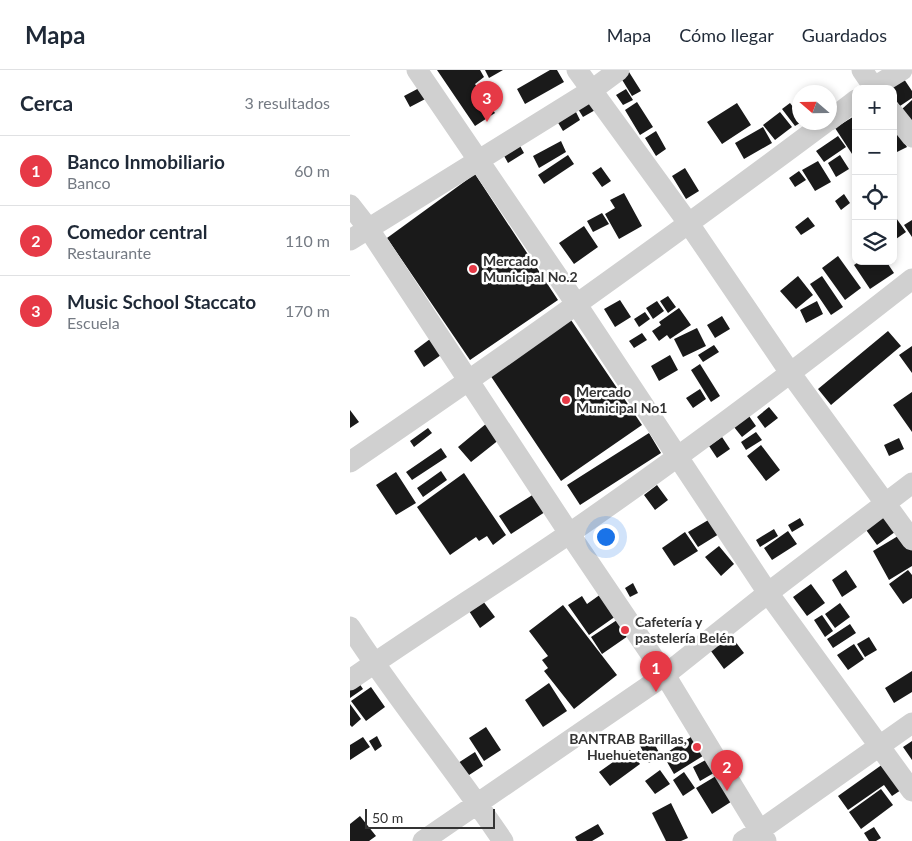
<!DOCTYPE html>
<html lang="es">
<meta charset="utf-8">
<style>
body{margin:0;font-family:Lato,sans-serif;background:#f2f2f3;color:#1f2937}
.controls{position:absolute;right:15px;top:15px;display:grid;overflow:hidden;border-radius:10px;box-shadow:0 2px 8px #0003}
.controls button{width:45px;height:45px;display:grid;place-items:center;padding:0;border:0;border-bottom:1px solid #e0e1e3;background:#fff;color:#1f2937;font:25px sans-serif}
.compass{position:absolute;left:442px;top:15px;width:45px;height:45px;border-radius:50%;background:#fff;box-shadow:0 2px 8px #0003;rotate:290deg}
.scale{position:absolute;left:15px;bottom:12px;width:130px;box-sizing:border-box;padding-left:5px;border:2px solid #333;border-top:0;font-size:14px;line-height:18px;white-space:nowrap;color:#333;-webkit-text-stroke:4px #fff;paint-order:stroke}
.you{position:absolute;left:255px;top:466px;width:18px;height:18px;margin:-12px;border:4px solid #fff;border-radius:50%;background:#1a73e8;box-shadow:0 0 0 8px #1a73e833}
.badge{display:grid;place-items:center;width:32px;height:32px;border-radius:50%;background:#e63946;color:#fff;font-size:16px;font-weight:700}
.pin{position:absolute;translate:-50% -41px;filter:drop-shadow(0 1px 2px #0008)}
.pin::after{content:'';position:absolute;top:26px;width:18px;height:15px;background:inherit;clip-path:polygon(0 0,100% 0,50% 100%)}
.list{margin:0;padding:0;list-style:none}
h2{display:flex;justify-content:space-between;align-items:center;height:65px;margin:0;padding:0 20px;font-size:21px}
h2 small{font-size:16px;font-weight:400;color:#747a83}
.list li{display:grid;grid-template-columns:32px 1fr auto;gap:15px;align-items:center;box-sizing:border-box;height:70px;padding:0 20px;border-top:1px solid #e0e1e3}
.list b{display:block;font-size:19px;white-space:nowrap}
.list p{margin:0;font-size:16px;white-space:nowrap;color:#747a83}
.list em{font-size:16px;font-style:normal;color:#747a83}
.icon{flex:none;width:28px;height:28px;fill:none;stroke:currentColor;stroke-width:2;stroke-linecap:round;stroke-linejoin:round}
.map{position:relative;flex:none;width:562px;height:771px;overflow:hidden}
header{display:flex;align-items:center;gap:30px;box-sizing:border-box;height:70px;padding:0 25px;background:#fff;border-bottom:1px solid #e0e1e3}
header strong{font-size:24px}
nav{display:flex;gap:28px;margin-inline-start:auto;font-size:18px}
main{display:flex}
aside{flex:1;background:#fff}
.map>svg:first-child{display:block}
.building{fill:#1a1a1a}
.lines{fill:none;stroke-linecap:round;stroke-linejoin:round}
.minor{stroke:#d0d0d0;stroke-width:21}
.poi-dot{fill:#e63946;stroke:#fff;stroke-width:2}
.labels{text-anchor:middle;stroke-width:5;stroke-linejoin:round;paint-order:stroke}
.poi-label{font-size:14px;font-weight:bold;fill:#333;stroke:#fff;text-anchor:start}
</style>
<header>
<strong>Mapa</strong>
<nav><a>Mapa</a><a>Cómo llegar</a><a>Guardados</a></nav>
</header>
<main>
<aside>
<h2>Cerca<small>3 resultados</small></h2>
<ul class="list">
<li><span class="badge">1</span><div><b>Banco Inmobiliario</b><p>Banco</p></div><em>60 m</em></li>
<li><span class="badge">2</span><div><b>Comedor central</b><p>Restaurante</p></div><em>110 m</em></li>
<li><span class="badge">3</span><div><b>Music School Staccato</b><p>Escuela</p></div><em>170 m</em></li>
</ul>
</aside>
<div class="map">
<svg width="562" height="771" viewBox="0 0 562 771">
<rect width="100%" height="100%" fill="#fff"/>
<path class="building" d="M87 0H130L134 7 125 14 145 43 125 56Z
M135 0H153L139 8Z
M200 0H207L214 12 175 34 167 19Z
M279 2 291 21 282 26 271 8Z
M554 9 562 21V28L550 36 543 26V19H540Z
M73 16 79 27 60 37 54 26Z
M276 19 283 30 273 35 266 25Z
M242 30 247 39 233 47 228 39Z
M562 30V51L552 39Z
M287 32 303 57 290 65 275 40Z
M387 33 401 55 372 74 357 52Z
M440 33 450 46V53L445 56 432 39Z
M225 40 230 50 213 61 207 51Z
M430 42 442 57 425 70 413 55Z
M506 45V64L503 66 506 69V90L485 58Z
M413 57 422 73 394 89 385 73Z
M546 57 557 77 543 84V58Z
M306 61 316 79 306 86 295 68Z
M488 66 496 77 474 92 466 81Z
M211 71 216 82 189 98 183 86Z
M169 74 174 83 158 93 153 84Z
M218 85 224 94 194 114 188 105Z
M490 85 499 99 486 107 478 93Z
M468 91 481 112 465 121 452 100Z
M251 97 261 111 252 117 242 103Z
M335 98 349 121 336 129 322 106Z
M449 101 456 110 445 117 439 108Z
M125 104 208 230 120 290 37 168Z
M274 123 292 156 269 169 255 144 265 138 260 130Z
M494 124 500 133 491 140 485 131Z
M252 143 259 154 243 162 237 151Z
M544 145 556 162 546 169 543 166Z
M458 147 465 156 451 165 445 157Z
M562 150V167L554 155Z
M234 156 248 177 224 194 209 173Z
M488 186 511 218 495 230 472 198Z
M510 191H536L544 203 520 219 504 195Z
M448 206 463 225 446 239 430 221Z
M472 206 493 237 481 245 460 214Z
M318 226 326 237 318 243 310 231Z
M270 230 281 247 265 257 254 239Z
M307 231 314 241 303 249 296 238Z
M467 231 473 244 456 253 450 240Z
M329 238 341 255 320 269 317 265 309 271 302 261 311 255 309 252Z
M295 242 300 249 289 257 284 249Z
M372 246 380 259 365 268 357 255Z
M221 250 292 355 211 411 140 305Z
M347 258 356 276 333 287 324 269Z
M538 261 551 276 481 335 468 319Z
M292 263 297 270 284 278 279 271Z
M80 269 91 285 74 297 64 281Z
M364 275 369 282 353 292 348 285Z
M562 276V303L549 285Z
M320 285 328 300 309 311 301 296Z
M350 294 370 326 361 332 341 300Z
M350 319 356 329 343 338 336 328Z
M562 322V362L543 335Z
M419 337 428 348 415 358 407 347Z
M0 340 9 352 0 358Z
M399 346 406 356 392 367 384 357Z
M137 353 150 369 121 392 108 377Z
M78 358 82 363 64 377 60 371Z
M406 362 412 370 396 380 391 372Z
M299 363 311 383 230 435 217 415Z
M372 367 380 379 367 388 359 376Z
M549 368 554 379 539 386 534 375Z
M411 375 430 400 416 411 397 386Z
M91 378 97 387 62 410 56 402Z
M91 401 97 410 73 427 67 418Z
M46 402 66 433 46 445 26 415Z
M114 403 156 465 143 475 137 466 129 471 126 467 100 485 67 437Z
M307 415 318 430 305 440 294 425Z
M184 424 195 442 161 464 149 446Z
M537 441 549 459 527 475 514 457Z
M450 448 454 455 442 462 438 455Z
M360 449 369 464 348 477 338 462Z
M424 459 428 466 410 477 406 470Z
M438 461 447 474 422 490 414 478Z
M335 462 348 481 324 496 312 478Z
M553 463 562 478V496L539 510 523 481Z
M369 476 384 494 371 506 355 487Z
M496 500 507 517 492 527 482 510Z
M558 500 562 505V528L553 534 539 514Z
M283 513 288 523 280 527 275 518Z
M461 514 475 533 457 546 443 527Z
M251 524 266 546 239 565 218 535 232 526 237 534Z
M133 531 145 547 130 558 119 541Z
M490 533 500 547 485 558 475 544Z
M213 535 267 605 224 639 194 601 198 598 192 590 198 586 179 561Z
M472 545 483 561 475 567 464 550Z
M267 550 278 566 252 584 241 567Z
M500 554 506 563 483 578 477 569Z
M378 562 394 583 374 599 358 577Z
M519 567 527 580 515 587 507 574Z
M504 574 514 589 498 600 487 585Z
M562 601V622L544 633 535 618Z
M7 610 13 619 0 628V615Z
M199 613 217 641 193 657 175 630Z
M21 617 35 637 16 651 1 631Z
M0 634 11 649 2 657 0 655Z
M136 657 151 680 134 691 119 668Z
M344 665 356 684 324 704 313 685Z
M27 666 32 676 25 681 19 671Z
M300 666 311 686 299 693 288 672Z
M13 667 20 677 0 690V675Z
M562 671V690L553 677Z
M280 680 290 694 260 716 249 702Z
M125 682 133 696 116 707 108 693Z
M361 687 369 700 350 711 343 697Z
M533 694 551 720 542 726 534 715 498 740 488 726Z
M310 700 320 714 305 724 295 711Z
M334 702 345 718 333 726 323 710Z
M371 703 387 728 362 744 346 718Z
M531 719 543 735 511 759 499 742Z
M321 733 338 768 331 771H316L302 743Z
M10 746 26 766 19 771H0V754Z
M248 754 254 764 242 771H227L225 767Z
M524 757 531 768 526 771H519L514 763Z"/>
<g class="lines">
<path class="minor" d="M67 0 227 235 418 523 562 721
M227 0 339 154 441 304 562 470
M512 0 525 19
M521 19 552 0
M543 43 562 67
M480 50 506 30
M0 135 18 158 219 463 315 605 416 771
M0 170 242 20 269 0
M0 392C161 283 319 169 476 52
M0 557C48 631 104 698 153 771
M0 610C72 560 147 513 220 463 337 382 450 297 562 209
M73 771 315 605 418 523 562 413
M393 771 409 761 562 653"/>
</g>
<g class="poi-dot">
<circle cx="123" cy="199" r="5"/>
<circle cx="216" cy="330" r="5"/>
<circle cx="275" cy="560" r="5"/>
<circle cx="347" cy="677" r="5"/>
</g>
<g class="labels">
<g class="poi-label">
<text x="133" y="196">Mercado<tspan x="133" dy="16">Municipal No.2</tspan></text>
<text x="226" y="327">Mercado<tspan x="226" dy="16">Municipal No1</tspan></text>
<text x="285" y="557">Cafetería y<tspan x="285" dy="16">pastelería Belén</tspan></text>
<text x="337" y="674" text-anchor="end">BANTRAB Barillas,<tspan x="337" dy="16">Huehuetenango</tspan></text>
</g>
</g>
</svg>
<div class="controls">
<button>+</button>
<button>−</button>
<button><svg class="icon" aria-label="locate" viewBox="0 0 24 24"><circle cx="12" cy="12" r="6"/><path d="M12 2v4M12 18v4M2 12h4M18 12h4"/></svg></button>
<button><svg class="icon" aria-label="layers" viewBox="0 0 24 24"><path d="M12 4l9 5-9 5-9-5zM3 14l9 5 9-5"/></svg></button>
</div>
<svg class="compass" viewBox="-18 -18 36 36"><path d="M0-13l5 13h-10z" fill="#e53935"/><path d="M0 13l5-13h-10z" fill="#747a83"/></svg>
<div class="scale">50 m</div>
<div class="you"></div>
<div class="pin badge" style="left:306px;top:622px">1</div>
<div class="pin badge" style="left:377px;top:721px">2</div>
<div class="pin badge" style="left:137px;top:52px">3</div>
</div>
</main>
